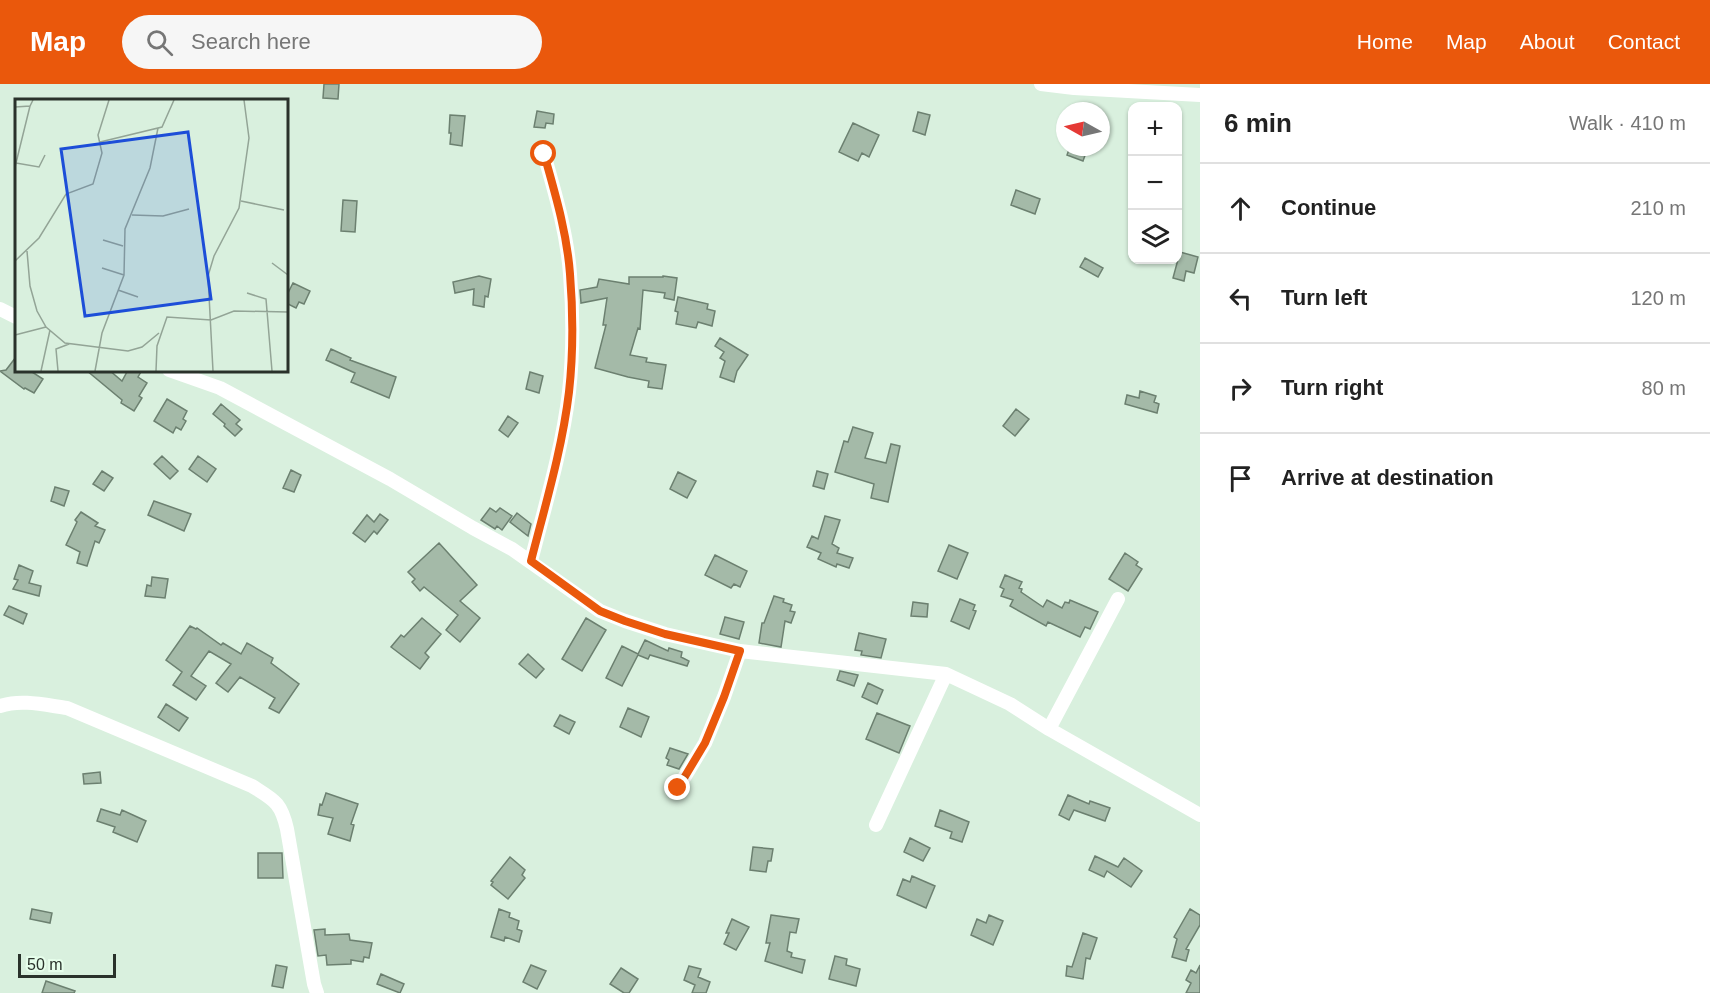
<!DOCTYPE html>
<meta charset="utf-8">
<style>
body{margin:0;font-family:Helvetica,sans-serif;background:#f6f6f6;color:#222}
.controls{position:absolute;right:18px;top:18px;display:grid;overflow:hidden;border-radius:12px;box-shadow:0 2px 4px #0004}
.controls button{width:54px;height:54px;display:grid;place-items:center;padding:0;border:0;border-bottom:2px solid #e0e0e0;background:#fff;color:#222;font:30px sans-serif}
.compass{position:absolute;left:1056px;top:18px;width:54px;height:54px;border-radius:50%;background:#fff;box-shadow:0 2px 4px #0004;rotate:278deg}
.scale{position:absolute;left:18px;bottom:15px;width:98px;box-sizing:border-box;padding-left:6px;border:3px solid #2a322b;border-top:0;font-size:16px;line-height:21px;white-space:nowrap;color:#2a322b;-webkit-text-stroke:4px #e6feeb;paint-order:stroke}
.stop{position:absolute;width:18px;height:18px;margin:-14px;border:4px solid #ea580c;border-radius:50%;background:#fff}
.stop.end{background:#ea580c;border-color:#fff;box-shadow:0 2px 6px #0008}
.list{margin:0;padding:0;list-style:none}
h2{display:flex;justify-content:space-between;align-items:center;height:78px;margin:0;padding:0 24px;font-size:26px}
h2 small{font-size:20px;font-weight:400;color:#767676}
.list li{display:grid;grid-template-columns:39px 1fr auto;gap:18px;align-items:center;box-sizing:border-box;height:90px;padding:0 24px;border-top:2px solid #e0e0e0}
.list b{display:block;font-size:22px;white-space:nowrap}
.list em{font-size:20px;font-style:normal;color:#767676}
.icon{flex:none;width:33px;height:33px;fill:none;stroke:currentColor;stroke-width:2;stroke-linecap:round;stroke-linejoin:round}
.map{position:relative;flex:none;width:1200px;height:909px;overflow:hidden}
header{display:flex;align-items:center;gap:36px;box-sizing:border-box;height:84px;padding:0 30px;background:#ea580c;color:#fff}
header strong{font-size:28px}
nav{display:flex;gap:33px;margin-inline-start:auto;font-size:21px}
.search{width:420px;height:54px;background:#f6f6f6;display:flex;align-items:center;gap:15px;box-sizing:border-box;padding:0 21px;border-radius:33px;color:#767676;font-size:22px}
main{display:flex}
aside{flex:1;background:#fff}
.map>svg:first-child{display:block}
.building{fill:#a4baa8;stroke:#6c8070;stroke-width:1.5}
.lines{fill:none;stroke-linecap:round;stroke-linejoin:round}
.minor{stroke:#fff;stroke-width:14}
.route{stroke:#ea580c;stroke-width:8}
.inset-road{fill:none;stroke:#93a496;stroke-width:1.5}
.view{fill:#1d4ed8;fill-opacity:0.15;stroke:#1d4ed8;stroke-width:3}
.inset-edge{fill:none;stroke:#2a322b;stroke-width:3}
</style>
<header>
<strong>Map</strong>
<div class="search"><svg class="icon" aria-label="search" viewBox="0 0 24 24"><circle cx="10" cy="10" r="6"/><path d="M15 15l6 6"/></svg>Search here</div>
<nav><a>Home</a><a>Map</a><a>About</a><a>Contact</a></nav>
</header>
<main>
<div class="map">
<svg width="1200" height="909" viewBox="0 0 1200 909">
<rect width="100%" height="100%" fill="#d9f0de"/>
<path class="building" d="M324 0H339L338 15 323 14Z
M537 27 554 30 553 40 546 39 545 44 534 43Z
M918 28 930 31 925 51 913 47Z
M450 31 465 32 462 62 450 60 451 49H449Z
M853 39 879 51 869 73 862 69 858 77 839 68Z
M1070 63H1088L1083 77 1067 71Z
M1016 106 1040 115 1035 130 1011 121Z
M343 116 357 117 355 148 341 147Z
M1180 168 1198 173 1194 189 1186 187 1184 197 1173 194Z
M1085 174 1103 184 1098 193 1080 183Z
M479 192 491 195 488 213 485 212 484 223 473 221 474 205 455 209 453 198Z
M663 192 677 194 674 216 664 214 665 209 643 206 640 245 638 244 630 271 647 274 646 278 666 281 662 305 648 303 649 297 628 293 595 284 606 241H603L607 214 581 219 580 206 597 203 599 195 629 200V193H663Z
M293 199 310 207 304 220 299 218 296 224 286 219V213Z
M678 213 708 220 707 225 715 227 712 242 698 238 696 244 676 240 678 228 675 227Z
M720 254 748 271 737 287 734 298 720 293 725 277 720 274 724 268 715 262Z
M331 265 351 274 350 276 396 293 389 314 351 298 355 289 326 276Z
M16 273V286H29L43 295 34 309 25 304 24 305 0 287 6 286Z
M86 286H109L122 297 128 286H142L138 293 147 299 139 312 142 314 134 327 121 319 122 316Z
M530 288 543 292 539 309 526 305Z
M1140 307 1156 312 1154 318 1159 320 1157 329 1125 320 1127 311 1139 314Z
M167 315 187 327 183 335 186 337 181 346 176 343 173 349 154 337Z
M221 320 240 336 236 340 242 345 235 352 224 342 225 340 213 330Z
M1016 325 1029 335 1015 352 1003 342Z
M508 332 518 339 508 353 499 346Z
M853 343 873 349 865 374 886 379 891 360 900 362 888 418 871 414 874 400 835 388 844 357 848 358Z
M162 372 178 387 170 395 154 380Z
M198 372 216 385 207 398 189 385Z
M291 386 301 391 294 408 283 404Z
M102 387 113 394 104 407 93 400Z
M817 387 828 390 824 405 813 402Z
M678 388 696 397 687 414 670 405Z
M55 403 69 407 64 422 51 417Z
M154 417 191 430 184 447 148 431Z
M490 424 496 428 500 424 512 432 502 446 497 442 495 445 481 436Z
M81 428 98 439 95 442 105 446 99 459 95 457 87 482 77 479 80 468 66 461 77 438 75 436Z
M517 429 531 440 528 452 510 438Z
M380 430 388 436 377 450 374 447 365 458 353 449 367 431 374 438Z
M825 432 840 436 832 460 839 464 837 469 853 474 849 484 837 480 836 483 818 475 821 469 807 463 812 452 818 455Z
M439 459 477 501 460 517 480 534 460 558 446 546 458 531 424 503 420 507 412 498 415 495 408 488Z
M949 461 968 469 957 495 938 487Z
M1125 469 1138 478 1136 481 1142 485 1128 507 1109 495Z
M715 471 747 487 740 503 734 500 731 504 705 491Z
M19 481 33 487 29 499 41 502 39 512 13 505 18 496 14 495Z
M1005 491 1022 498 1019 504 1022 505 1021 508 1043 523 1047 516 1062 524 1065 518 1069 519 1070 516 1098 528 1090 545 1085 543 1080 553 1048 538 1046 542 1010 522 1013 516 1001 512 1004 505 1000 503Z
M152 493 168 495 165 514 145 512 147 501 151 502Z
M774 512 784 515 783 518 792 521 790 527 795 528 791 539 785 537 781 563 759 559 762 539H764Z
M960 515 975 521 973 526 976 527 969 545 951 537Z
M913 518 928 520 927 533 911 532Z
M9 522 27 530 23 540 4 531Z
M725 533 744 538 739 555 720 550Z
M422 534 441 550 425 569 429 573 420 585 391 563 401 551 404 553Z
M586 534 606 546 582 587 562 575Z
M190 542 196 545 197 544 221 561 223 559 241 570 247 559 273 574 271 579 299 600 279 629 269 624 275 614 240 593 228 608 216 599 231 580 209 567 191 592 206 602 196 616 173 601 182 588 166 576Z
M859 549 886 555 881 574 861 571 862 567 855 566Z
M645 556 668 567 669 564 682 568 681 573 689 577 687 582 650 571 648 575 638 571 622 602 606 594 622 562 638 570Z
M528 570 544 585 536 594 519 580Z
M840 587 858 591 854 602 837 596Z
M868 599 883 606 877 620 862 613Z
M166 620 188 634 179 647 158 633Z
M628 624 649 633 641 653 620 643Z
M877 629 910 642 899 669 866 655Z
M560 631 575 638 569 650 554 642Z
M670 664 688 670 679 685 667 681 669 676 666 674Z
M100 688 101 699 84 700 83 690Z
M326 709 358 720 351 740 354 741 350 757 328 750 333 734 318 731 320 720 322 721Z
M1068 711 1089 720 1090 717 1110 724 1105 737 1074 726 1069 736 1059 731Z
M101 725 120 731 122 726 146 737 137 758 113 748 115 743 97 737Z
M940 726 969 738 962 758 950 754 952 748 935 742Z
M910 754 930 764 923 777 904 768Z
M753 763 773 765 771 777H768L766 788 750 786Z
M258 769H282L283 794H258Z
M1095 772 1118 783 1124 774 1142 787 1131 803 1107 787 1104 793 1089 786Z
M510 773 525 786 522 791 525 794 508 815 491 801 493 798 491 797Z
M912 792 935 802 926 824 897 811 903 795 910 798Z
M32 825 52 829 50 839 30 835Z
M499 825 510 829 509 833 519 837 517 845 522 847 519 858 505 853 504 857 491 853Z
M1190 825 1200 831V841L1186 865 1189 866 1186 877 1172 873 1177 855 1174 853Z
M771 831 799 835 796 849 790 848 787 867 792 869 791 873 805 876 802 889 765 877 770 859H766Z
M989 831 1003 837 993 861 971 851 977 835 986 839Z
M732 835 749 843 736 866 724 860 729 849H726Z
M325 845V851L349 850 350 856 372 859 369 874 364 873 363 878 351 876V880L327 881 326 871 318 872 314 846Z
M1083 849 1097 854 1090 875 1086 874 1083 895 1066 892 1067 882 1072 883Z
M835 872 847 875 846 881 860 885 856 902 829 895Z
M276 881 287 883 283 904 272 902Z
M531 881 546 887 537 905 523 898Z
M1200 881V909H1186L1191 899 1186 896 1191 886 1196 889Z
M689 882 701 885 698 893 710 898 706 909H692L695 901 684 896Z
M621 884 638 895 629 909H624L610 900Z
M381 890 404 900 400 909 377 900Z
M46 897 75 907 74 909H42Z"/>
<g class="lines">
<path class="minor" d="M1041 0 1074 4 1200 11
M0 225 16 233
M169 286 220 304 390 395 473 444 512 465 600 527 625 537 665 550 740 567 946 590 1010 620 1049 645 1200 731
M531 477C545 422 562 366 569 308 573 272 573 227 570 190 567 149 555 109 544 70
M0 622C21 615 45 621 67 624L252 702C274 716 281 718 287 745L314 900 317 909
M1049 645 1118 515
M678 704 705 659 724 613 740 567
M876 741 946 590"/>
</g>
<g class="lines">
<path class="route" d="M544 70C555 109 567 149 570 190 573 227 573 272 569 308 562 366 545 422 531 477L600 527 625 537 665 550 740 567 724 613 705 659 678 704"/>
</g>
<g transform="translate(15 15)">
<rect width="273" height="273" fill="#d9f0de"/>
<path class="inset-road" d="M0 8 15 7 18 1M85 43 147 28 159 1M1 64 24 68 30 56M0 68 15 7M226 102 269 111M117 116 148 117 174 110M88 141 108 147M12 152 15 187 22 212 31 228 50 244 113 252 127 248 144 234M0 162 24 139 51 95 78 85 87 54 83 36 94 1M257 164 273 176M87 169 109 176M103 191 123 198M232 194 251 200 257 272M0 236 31 228M26 272 35 231M43 272 41 250 54 245M80 272 87 234 109 176 110 130 135 69 143 29M141 272 142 247 152 218 196 221 219 212 273 213M198 272 193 177 199 157 224 109 234 39 229 1"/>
<path class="view" d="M173 33 196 200 70 217 46 50Z"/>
<rect width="273" height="273" class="inset-edge"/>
</g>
</svg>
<div class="controls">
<button>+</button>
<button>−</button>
<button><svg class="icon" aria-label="layers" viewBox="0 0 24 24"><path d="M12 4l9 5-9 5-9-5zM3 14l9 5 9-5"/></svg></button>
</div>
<svg class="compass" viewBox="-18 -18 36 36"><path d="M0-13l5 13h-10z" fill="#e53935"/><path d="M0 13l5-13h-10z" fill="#767676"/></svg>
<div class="scale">50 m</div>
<div class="stop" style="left:544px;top:70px"></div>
<div class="stop end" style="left:678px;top:704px"></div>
</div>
<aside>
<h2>6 min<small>Walk · 410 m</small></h2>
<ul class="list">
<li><svg class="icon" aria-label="ahead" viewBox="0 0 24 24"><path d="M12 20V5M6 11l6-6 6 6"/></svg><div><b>Continue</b></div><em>210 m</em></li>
<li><svg class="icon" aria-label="left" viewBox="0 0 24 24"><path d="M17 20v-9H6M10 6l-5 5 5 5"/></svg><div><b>Turn left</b></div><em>120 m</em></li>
<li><svg class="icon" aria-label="right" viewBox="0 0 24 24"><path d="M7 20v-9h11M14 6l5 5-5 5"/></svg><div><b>Turn right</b></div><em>80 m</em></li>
<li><svg class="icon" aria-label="arrive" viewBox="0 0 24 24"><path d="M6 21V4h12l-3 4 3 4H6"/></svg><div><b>Arrive at destination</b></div></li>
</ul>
</aside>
</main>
